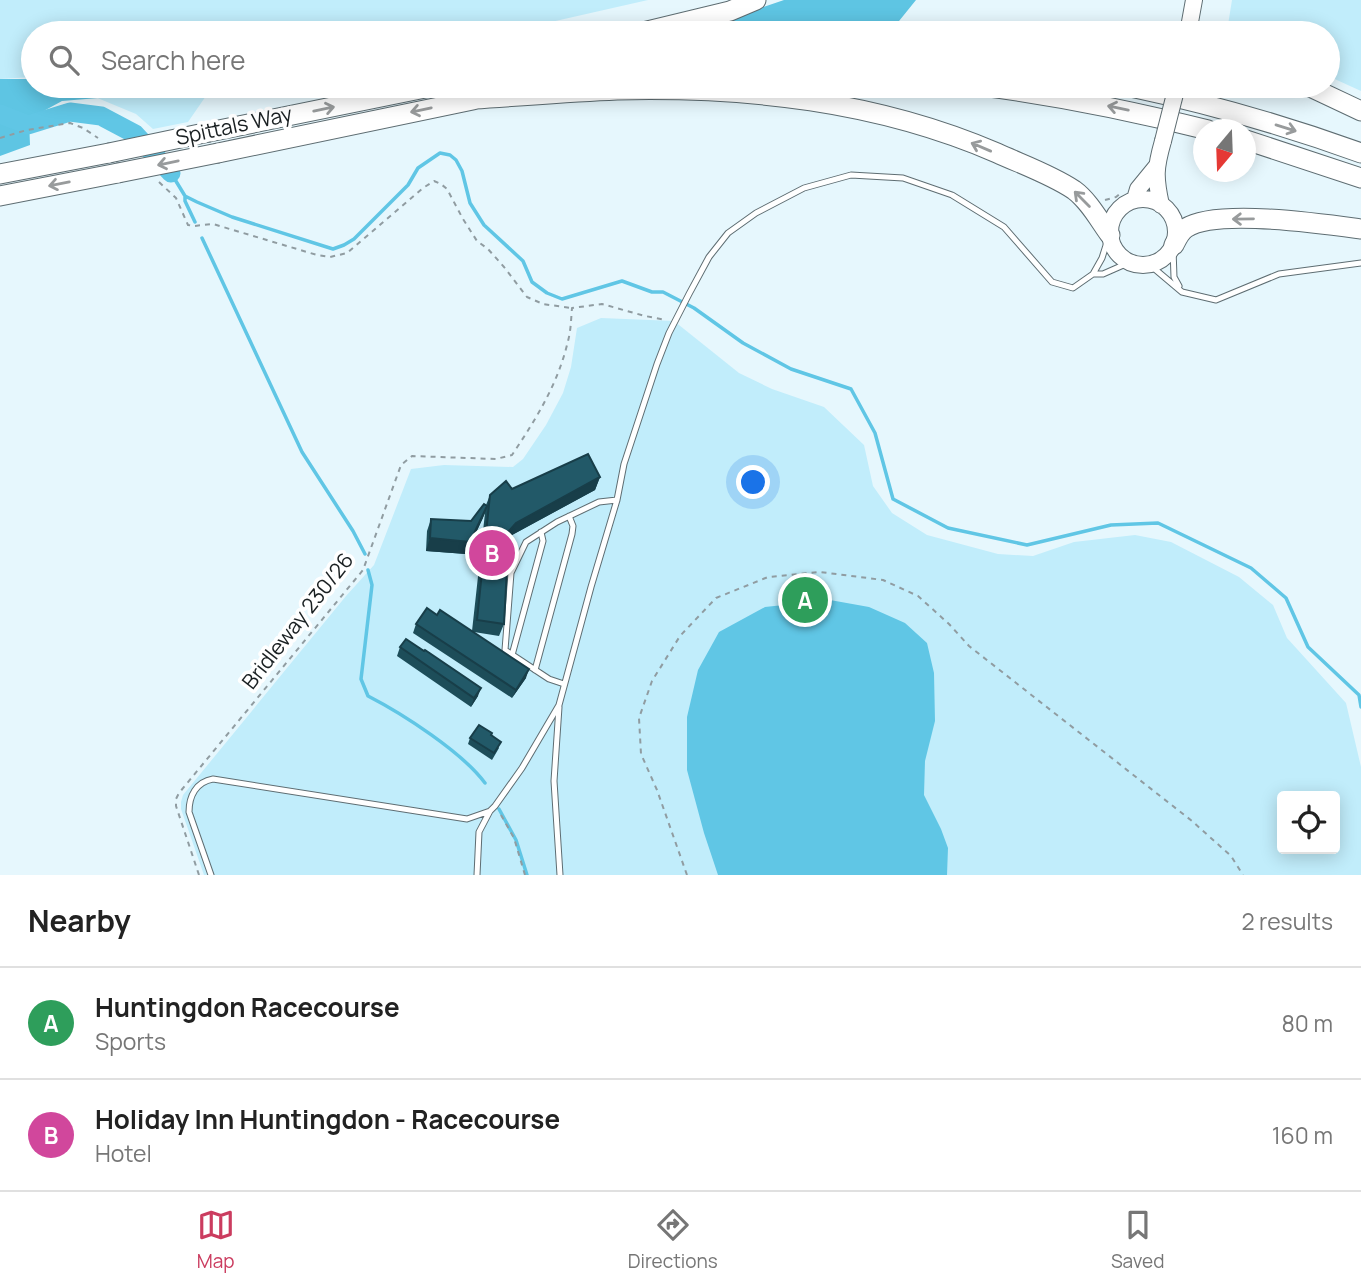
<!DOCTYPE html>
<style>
body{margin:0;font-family:Manrope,sans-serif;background:#f6f6f6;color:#222}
.controls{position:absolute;right:21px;bottom:21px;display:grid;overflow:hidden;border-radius:7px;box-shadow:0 4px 18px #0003}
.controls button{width:63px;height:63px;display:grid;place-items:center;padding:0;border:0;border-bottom:2px solid #e0e0e0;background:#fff;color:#222;font:35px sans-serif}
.compass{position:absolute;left:1193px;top:119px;width:63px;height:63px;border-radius:50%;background:#fff;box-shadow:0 4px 18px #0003;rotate:199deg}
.you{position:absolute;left:754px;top:483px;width:24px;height:24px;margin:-18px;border:5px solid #fff;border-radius:50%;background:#1a73e8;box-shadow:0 0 0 10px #1a73e833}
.badge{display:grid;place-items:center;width:46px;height:46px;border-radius:50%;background:#cb3c5f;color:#fff;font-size:23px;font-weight:700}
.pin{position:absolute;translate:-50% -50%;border:4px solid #fff;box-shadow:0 2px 7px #0006}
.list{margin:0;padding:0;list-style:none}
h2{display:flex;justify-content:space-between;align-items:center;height:91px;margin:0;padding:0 28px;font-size:30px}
h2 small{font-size:23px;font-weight:400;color:#767676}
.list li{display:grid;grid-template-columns:46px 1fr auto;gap:21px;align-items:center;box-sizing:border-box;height:112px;padding:0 28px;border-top:2px solid #e0e0e0}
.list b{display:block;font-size:26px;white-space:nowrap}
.list p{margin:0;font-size:23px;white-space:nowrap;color:#767676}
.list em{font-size:23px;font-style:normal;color:#767676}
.icon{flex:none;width:38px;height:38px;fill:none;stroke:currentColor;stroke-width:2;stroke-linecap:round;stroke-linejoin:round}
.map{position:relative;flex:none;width:1361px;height:875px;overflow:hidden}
.search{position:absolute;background:#fff;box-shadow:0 4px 18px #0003;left:21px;right:21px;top:21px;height:77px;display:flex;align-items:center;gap:18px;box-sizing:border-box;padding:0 24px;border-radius:38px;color:#767676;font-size:26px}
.sheet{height:315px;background:#fff}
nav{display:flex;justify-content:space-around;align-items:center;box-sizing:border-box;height:98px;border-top:2px solid #e0e0e0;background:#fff;font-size:19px;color:#767676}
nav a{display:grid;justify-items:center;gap:4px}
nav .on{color:#cb3c5f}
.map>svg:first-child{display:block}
.green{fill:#c1edfb;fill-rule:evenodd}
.forest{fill:#5ec5e3}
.water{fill:#60c6e5}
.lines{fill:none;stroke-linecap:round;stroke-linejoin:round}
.stream{stroke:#60c6e5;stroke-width:3.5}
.river{stroke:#60c6e5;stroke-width:19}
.lane-casing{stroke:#5e6d72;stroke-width:7}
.secondary-casing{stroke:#5e6d72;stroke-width:18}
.highway-casing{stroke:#5e6d72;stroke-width:21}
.path{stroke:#909ca1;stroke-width:2;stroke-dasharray:5 5;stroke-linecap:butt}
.lane{stroke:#fff;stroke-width:5}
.secondary{stroke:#fff;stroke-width:16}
.highway{stroke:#fff;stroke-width:19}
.secondary-bridge-casing{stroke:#5e6d72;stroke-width:18;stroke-linecap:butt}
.highway-bridge-casing{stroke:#5e6d72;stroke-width:21;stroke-linecap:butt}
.secondary-bridge{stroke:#fff;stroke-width:16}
.highway-bridge{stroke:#fff;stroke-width:19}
.wall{fill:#1d4d59}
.shaded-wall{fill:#183e49}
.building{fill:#225968;stroke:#183e49;stroke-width:2}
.oneway{stroke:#989b9c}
.labels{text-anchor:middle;stroke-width:7;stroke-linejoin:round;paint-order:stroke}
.street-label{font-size:21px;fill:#1a2022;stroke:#fff}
</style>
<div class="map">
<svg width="1361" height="875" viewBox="0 0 1361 875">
<rect width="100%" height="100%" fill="#e6f7fd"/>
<path class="green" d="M0 0H648L502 33H33V77L0 79Z
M1232 0H1361V91L1328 76V33H1233L1227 31Z
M77 86H243L208 93 188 122 153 129 136 114 95 97Z
M601 318 674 321 739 373 772 389 824 407 864 445 873 486 892 513 927 535 998 554 1033 556 1074 542 1135 535 1171 542 1239 577 1273 605 1287 638 1346 703 1361 767V875H204L181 809V802L183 795 346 596 374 565 411 469 444 465 513 467 523 459 546 425 563 393 571 367 577 328ZM1282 796H1335V849H1282Z"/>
<path class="forest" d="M784 0H916L895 26 782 33H704L703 28Z
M0 79H33V86H77L98 98 62 101 29 119 30 145 0 156Z"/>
<path class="water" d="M830 600 869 607 905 623 927 643 934 673 935 721 925 761 924 795 941 829 948 848 947 875H718L704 833 687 770V717L698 670 719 632 765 607Z"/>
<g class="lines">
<path class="stream" d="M171 173 185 196 197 202 232 217 333 249 344 245 354 239 408 185 418 168 440 153 450 155 456 160 462 171 470 203 484 225 523 261 532 282 547 293 562 299 622 281 652 292H663L694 308 743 343 791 369 851 389 875 433 893 499 948 528 1027 545 1111 525 1158 523 1251 568 1286 598 1308 647 1359 695 1361 707
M185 196V201L195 222
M202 238 302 452 353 531 365 554
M368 570 372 585 361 679 368 696C403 714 462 752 485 783
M499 809 516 840 527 875"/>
<path class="river" d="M0 114 28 125 70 112 101 116 135 134 171 173"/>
<g class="lane-casing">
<path id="lane" d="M1173 249 1174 277 1179 286
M1150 265 1182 292 1216 300 1279 274 1361 263
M1093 274 1102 258 1108 239
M512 655 543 541 541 532
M535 670 572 534 573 526 569 516
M564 684 549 679 505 650 511 573 526 542 557 522 599 502 617 500
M559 707 554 781 560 875
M211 875 189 812C189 796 196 782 213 779L467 819 490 811 495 806 522 768 559 705 591 587 617 500 624 464 657 364 669 333 689 294 709 257 728 233 756 213 804 188 851 175 903 178 952 195 1004 227 1052 282 1073 288 1093 274H1103L1128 263
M477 875 479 832 490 811"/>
</g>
<g class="secondary-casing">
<path id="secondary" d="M1188 33 1194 0
M1110 232a33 33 0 1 1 66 0a33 33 0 1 1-66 0Z
M1135 199 1138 189 1156 167
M1161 205C1155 177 1155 169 1163 141"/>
</g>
<g class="highway-casing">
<path id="highway" d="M639 33 730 11 756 0
M982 86C1059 96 1133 111 1208 130
M1126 86C1206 103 1284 125 1361 153
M1308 86 1361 111
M474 99C522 96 570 92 617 90 747 87 877 101 997 153 1021 164 1052 175 1074 190 1089 201 1099 220 1110 235
M209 132 435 86
M1246 140 1361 178
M218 153 487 97
M0 174 109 153
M0 196 118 173
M1174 245C1177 239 1180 232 1186 228 1216 208 1325 224 1361 229"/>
</g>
<path class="path" d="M0 138 27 130 70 123 83 128 98 138
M159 182 176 198 188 225 194 226 213 224 317 255 330 257 347 253 423 188 434 181 441 184 447 189 463 219 477 241 488 249 504 267 527 297 543 304 571 308
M1105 200 1116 197 1122 192
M501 815 514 838 525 875
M199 875 176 806V799L179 793 363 570 401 465 412 456 496 459 512 455C536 419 558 384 568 341 571 330 571 319 572 308L602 304 645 316 666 320
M687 875 657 790 641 754 639 718 652 681 680 636 716 598 768 577 820 572 883 580 918 596 949 624 969 646 1192 821 1231 856 1243 875"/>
<use href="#lane" class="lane"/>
<use href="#secondary" class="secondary"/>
<use href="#highway" class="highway"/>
<g class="secondary-bridge-casing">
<path id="secondary-bridge" d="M1163 141 1177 86"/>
</g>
<g class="highway-bridge-casing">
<path id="highway-bridge" d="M109 153 209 132
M118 173 218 153"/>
</g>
<use href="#secondary-bridge" class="secondary-bridge"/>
<use href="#highway-bridge" class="highway-bridge"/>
</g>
<path class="wall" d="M600 477 595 490 512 535 509 539 504 624 499 636 474 632 526 678 512 698 413 633 416 624 437 615 472 631 485 513 466 554 426 551 427 531 431 519 471 521 486 505 490 495 512 489Z
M400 647 478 696 471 707 397 656Z
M491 736 499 748 492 760 468 744 470 738Z"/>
<path class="shaded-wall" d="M600 477 595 490 512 535 505 544 509 531 516 523Z
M487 506 483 518 466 554 426 551 430 538 470 542Z
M529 669 526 678 512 698 516 690Z
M481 688 478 696 471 707 474 698Z"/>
<path class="building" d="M588 454 600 477 516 523 509 531 504 624 477 620 490 495 506 481 512 489Z
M484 504 487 506 470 542 430 538 431 519 471 521Z
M427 608 437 615 440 610 529 669 516 690 416 624Z
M406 639 424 651 425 650 481 688 474 698 400 647Z
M479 725 492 733 491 735 501 742 494 753 470 738Z"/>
<defs><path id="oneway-shaft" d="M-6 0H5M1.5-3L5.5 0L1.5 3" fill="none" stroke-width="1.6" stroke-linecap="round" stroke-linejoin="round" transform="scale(1.75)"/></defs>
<g class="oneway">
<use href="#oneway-shaft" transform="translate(1118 108) rotate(-168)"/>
<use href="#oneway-shaft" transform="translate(324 109) rotate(-12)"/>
<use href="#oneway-shaft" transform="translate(421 110) rotate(168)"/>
<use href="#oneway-shaft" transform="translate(1286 128) rotate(17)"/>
<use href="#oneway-shaft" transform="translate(981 147) rotate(-157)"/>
<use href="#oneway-shaft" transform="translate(168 163) rotate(168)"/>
<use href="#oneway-shaft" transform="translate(59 184) rotate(169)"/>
<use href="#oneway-shaft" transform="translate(1082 199) rotate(-135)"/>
<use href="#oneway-shaft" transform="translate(1243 219) rotate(179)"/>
</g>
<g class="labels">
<g class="street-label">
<text transform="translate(234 126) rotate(-12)" y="7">Spittals Way</text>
<text transform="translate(298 621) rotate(-52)" y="7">Bridleway 230/26</text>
</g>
</g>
</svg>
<div class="controls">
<button><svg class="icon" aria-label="locate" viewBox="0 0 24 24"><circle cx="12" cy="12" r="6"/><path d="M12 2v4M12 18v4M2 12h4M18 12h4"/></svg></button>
</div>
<svg class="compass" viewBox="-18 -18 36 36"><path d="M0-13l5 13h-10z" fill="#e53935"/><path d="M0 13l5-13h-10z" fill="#767676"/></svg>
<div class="you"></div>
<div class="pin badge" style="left:805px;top:600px;background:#2e9e5b">A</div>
<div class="pin badge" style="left:492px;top:553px;background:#d1479c">B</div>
<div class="search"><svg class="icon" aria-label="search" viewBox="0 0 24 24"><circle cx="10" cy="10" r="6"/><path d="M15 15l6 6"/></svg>Search here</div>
</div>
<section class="sheet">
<h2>Nearby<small>2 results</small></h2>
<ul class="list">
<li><span class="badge" style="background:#2e9e5b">A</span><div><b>Huntingdon Racecourse</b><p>Sports</p></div><em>80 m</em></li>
<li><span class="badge" style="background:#d1479c">B</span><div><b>Holiday Inn Huntingdon - Racecourse</b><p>Hotel</p></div><em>160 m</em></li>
</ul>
</section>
<nav>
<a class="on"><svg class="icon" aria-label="map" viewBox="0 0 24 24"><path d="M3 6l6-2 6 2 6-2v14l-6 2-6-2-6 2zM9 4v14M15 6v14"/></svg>Map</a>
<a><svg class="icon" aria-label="directions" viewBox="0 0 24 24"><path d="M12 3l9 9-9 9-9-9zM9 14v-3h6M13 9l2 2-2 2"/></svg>Directions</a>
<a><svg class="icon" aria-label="saved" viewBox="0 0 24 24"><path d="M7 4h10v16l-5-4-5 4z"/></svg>Saved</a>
</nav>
